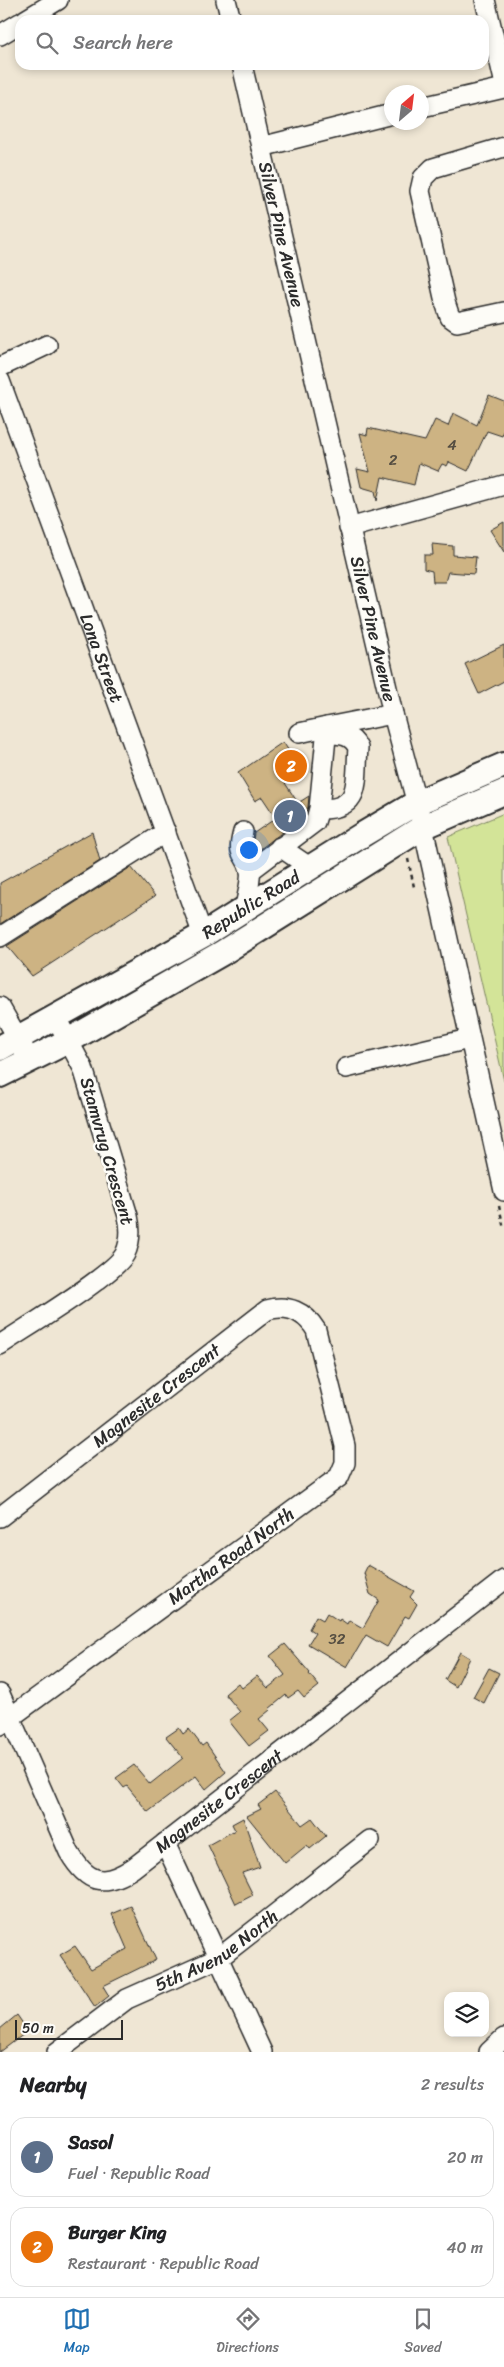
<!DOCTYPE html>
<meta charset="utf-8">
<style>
body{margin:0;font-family:Sriracha,sans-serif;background:#f2f2f2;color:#202124}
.controls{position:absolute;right:15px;bottom:15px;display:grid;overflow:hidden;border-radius:10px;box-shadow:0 2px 8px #0003}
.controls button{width:45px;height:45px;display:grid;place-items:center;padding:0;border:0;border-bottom:1px solid #e0e0e0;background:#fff;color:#202124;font:25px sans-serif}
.compass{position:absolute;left:384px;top:85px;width:45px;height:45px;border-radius:50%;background:#fff;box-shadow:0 2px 8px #0003;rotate:28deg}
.scale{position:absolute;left:15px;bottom:12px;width:108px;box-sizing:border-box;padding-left:5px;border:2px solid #2b2b2b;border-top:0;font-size:14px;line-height:18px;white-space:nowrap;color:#2b2b2b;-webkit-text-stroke:4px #fdfcf7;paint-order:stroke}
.you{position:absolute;left:248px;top:849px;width:18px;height:18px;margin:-12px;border:4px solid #fff;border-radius:50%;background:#1a73e8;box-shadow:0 0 0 8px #1a73e833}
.badge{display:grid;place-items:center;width:32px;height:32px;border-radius:50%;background:#1f6fb2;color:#fff;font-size:16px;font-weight:700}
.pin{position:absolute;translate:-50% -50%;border:2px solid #fff;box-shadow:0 1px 5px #0006}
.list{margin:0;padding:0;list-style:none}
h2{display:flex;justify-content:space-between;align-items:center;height:65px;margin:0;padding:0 20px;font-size:21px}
h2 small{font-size:16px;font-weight:400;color:#757577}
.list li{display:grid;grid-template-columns:32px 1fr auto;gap:15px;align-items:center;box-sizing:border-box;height:80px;margin:0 10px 10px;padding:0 10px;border:1px solid #e0e0e0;border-radius:15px}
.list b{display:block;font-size:19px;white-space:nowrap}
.list p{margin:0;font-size:16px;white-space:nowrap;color:#757577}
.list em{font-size:16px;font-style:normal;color:#757577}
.icon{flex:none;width:28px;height:28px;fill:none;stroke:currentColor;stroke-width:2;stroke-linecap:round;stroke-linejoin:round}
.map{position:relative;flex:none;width:504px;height:2052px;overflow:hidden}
.search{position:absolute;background:#fff;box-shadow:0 2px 8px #0003;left:15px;right:15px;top:15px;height:55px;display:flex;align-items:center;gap:12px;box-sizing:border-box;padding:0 18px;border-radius:15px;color:#757577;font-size:19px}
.sheet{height:245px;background:#fff}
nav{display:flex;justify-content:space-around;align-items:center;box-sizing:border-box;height:70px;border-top:1px solid #e0e0e0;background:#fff;font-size:14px;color:#757577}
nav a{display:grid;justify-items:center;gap:2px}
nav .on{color:#1f6fb2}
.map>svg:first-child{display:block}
.park{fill:#d3e498;stroke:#7f8862}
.building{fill:#cdb383;stroke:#2b2b2b}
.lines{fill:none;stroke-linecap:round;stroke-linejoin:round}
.minor-casing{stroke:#2b2b2b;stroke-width:22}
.major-casing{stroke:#2b2b2b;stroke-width:28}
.path{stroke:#2b2b2b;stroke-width:2.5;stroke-dasharray:4 4;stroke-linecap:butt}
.minor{stroke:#fdfcf7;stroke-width:19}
.major{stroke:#fdfcf7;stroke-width:24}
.labels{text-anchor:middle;stroke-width:5;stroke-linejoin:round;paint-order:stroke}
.number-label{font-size:15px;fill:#544d41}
.street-label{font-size:18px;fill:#2b2b2b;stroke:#fdfcf7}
</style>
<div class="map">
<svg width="504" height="2052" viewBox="0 0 504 2052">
<rect width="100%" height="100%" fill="#efe6d4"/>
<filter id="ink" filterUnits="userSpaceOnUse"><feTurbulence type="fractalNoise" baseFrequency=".02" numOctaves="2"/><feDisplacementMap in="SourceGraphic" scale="10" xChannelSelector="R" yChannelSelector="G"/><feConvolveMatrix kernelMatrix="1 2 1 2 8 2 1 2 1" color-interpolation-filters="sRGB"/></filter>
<g filter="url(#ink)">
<path class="park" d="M504 813V1081L448 837Z"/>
<path class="building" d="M489 395 504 401V431L502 436 487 431 468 471 449 462 447 466 442 464 438 471 419 463 414 485 382 477 377 501 375 491 361 487 357 469 370 472 360 433 367 435 368 428 425 441 435 420 448 426 453 413 477 425Z
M504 522V552L490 530Z
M432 544 453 546V555L476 557 474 574 448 572 445 582H433L432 571 424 569V555H433Z
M504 645V681L479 694 465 664Z
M283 742 303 772 285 783 298 803 309 796 308 807 305 815 259 850 253 841 254 833 276 818 262 797 255 801 238 773Z
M92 832 100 861 0 924V883Z
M131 867 155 896 32 976 7 946Z
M368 1565 414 1591 410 1597 417 1604 409 1618 405 1616 387 1647 366 1635 347 1667 308 1644 315 1633 309 1629 316 1616 323 1620 327 1613 339 1621 340 1619 347 1624 349 1620 363 1628 379 1600 370 1594 364 1573Z
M285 1644 310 1673 309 1674 319 1686 304 1698 298 1691 288 1698 286 1695 269 1709 270 1710 259 1719 269 1731 249 1746 229 1721 240 1712 225 1694 238 1683 242 1688 257 1676 268 1688 285 1675 270 1656Z
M460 1652 470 1658 456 1687 445 1680Z
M489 1668 499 1673 484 1703 473 1697Z
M179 1728 183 1734 189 1729 202 1746 206 1743 226 1772 206 1789 196 1776 148 1812 127 1786 124 1788 116 1778 134 1765 150 1784 183 1758 166 1737Z
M275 1792 302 1825 312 1818 326 1836 310 1849 307 1845 285 1863 247 1816 261 1809 258 1805Z
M243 1818 260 1867 242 1873 253 1895 236 1904 208 1845 235 1830 232 1824Z
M131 1906 156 1960 103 1986 109 1996 95 2007 60 1955 75 1946 91 1969 127 1949 112 1914Z
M17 2015 28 2031 0 2052V2029Z"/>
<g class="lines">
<g class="minor-casing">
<g id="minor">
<path d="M226 0 231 20"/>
<path d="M485 0 504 80"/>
<path d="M25 20 58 0"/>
<path d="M0 35 20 23"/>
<path id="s1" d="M242 65 393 714 423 827 504 1191"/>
<path d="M422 107 504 88"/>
<path d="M261 147 392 114"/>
<path d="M504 147 433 168 423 178 420 191 445 302 450 317 457 322 504 312"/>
<path d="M0 367 47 345"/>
<path id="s2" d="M0 381 203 935"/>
<path d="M349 528 504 485"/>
<path d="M299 733 327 727"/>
<path d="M319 809C363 810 355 782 358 748 352 734 340 734 326 734"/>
<path d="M243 832C236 857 245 851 250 870 252 879 246 901 244 911"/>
<path d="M280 847 311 868"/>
<path d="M250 871 315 822 319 809 327 727 393 714"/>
<path d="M0 937 166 832"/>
<path d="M0 1007 24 1049"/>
<path d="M346 1068 469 1039"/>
<path d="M0 1345C25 1328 114 1275 125 1254 131 1241 131 1229 128 1216L83 1068 56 1018"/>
<path id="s3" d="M0 1517 267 1310C288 1304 305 1312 316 1330L345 1446V1463L339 1477 0 1725"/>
<path id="s4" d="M0 1694 69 1852C87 1883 103 1888 133 1868L504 1580"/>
<path d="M165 1843 262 2052"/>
<path id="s5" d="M57 2052 127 1999 219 1958 370 1840"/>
<path d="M489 2052 504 2038"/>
</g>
</g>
<g class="major-casing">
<g id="major">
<path id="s6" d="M0 1048 203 935 362 835 416 803 504 765"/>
<path d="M0 1075 68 1041 222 953 423 827 504 792"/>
</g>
</g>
<path class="path" d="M408 859 414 887
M499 1206 504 1229"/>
<use href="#minor" class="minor"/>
<use href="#major" class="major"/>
</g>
</g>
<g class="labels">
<g class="number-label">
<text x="452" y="450">4</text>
<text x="393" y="465">2</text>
<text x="337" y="1644">32</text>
</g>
<g class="street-label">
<text dy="6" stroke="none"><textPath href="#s1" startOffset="174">Silver Pine Avenue</textPath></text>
<text dy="6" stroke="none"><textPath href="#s1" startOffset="579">Silver Pine Avenue</textPath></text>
<text dy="6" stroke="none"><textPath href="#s2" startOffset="295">Lona Street</textPath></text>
<text dy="6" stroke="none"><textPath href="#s6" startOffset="289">Republic Road</textPath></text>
<text transform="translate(107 1151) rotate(74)" y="6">Stamvrug Crescent</text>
<text dy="6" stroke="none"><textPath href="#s3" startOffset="198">Magnesite Crescent</textPath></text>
<text transform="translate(231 1556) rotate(-36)" y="6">Martha Road North</text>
<text dy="6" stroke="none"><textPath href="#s4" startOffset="360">Magnesite Crescent</textPath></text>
<text dy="6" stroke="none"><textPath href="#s5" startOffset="190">5th Avenue North</textPath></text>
</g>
</g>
</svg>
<div class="controls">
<button><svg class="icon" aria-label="layers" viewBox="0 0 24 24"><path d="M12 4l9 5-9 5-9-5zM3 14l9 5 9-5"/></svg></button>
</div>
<svg class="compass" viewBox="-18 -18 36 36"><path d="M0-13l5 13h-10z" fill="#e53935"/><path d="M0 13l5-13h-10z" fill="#757577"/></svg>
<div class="scale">50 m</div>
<div class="you"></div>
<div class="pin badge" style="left:290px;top:816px;background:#5c6f8a">1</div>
<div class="pin badge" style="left:291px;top:766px;background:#e8710a">2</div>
<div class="search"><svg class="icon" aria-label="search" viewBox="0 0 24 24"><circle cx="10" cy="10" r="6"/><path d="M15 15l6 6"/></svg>Search here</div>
</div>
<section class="sheet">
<h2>Nearby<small>2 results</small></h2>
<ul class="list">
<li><span class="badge" style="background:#5c6f8a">1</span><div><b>Sasol</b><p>Fuel · Republic Road</p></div><em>20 m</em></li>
<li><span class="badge" style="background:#e8710a">2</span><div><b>Burger King</b><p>Restaurant · Republic Road</p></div><em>40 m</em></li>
</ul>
</section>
<nav>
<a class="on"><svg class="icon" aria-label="map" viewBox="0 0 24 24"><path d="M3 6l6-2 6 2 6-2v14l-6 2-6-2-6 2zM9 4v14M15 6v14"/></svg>Map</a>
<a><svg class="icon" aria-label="directions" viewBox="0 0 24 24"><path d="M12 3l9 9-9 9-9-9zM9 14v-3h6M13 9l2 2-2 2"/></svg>Directions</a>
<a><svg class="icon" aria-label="saved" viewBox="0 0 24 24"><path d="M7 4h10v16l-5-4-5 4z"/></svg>Saved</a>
</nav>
